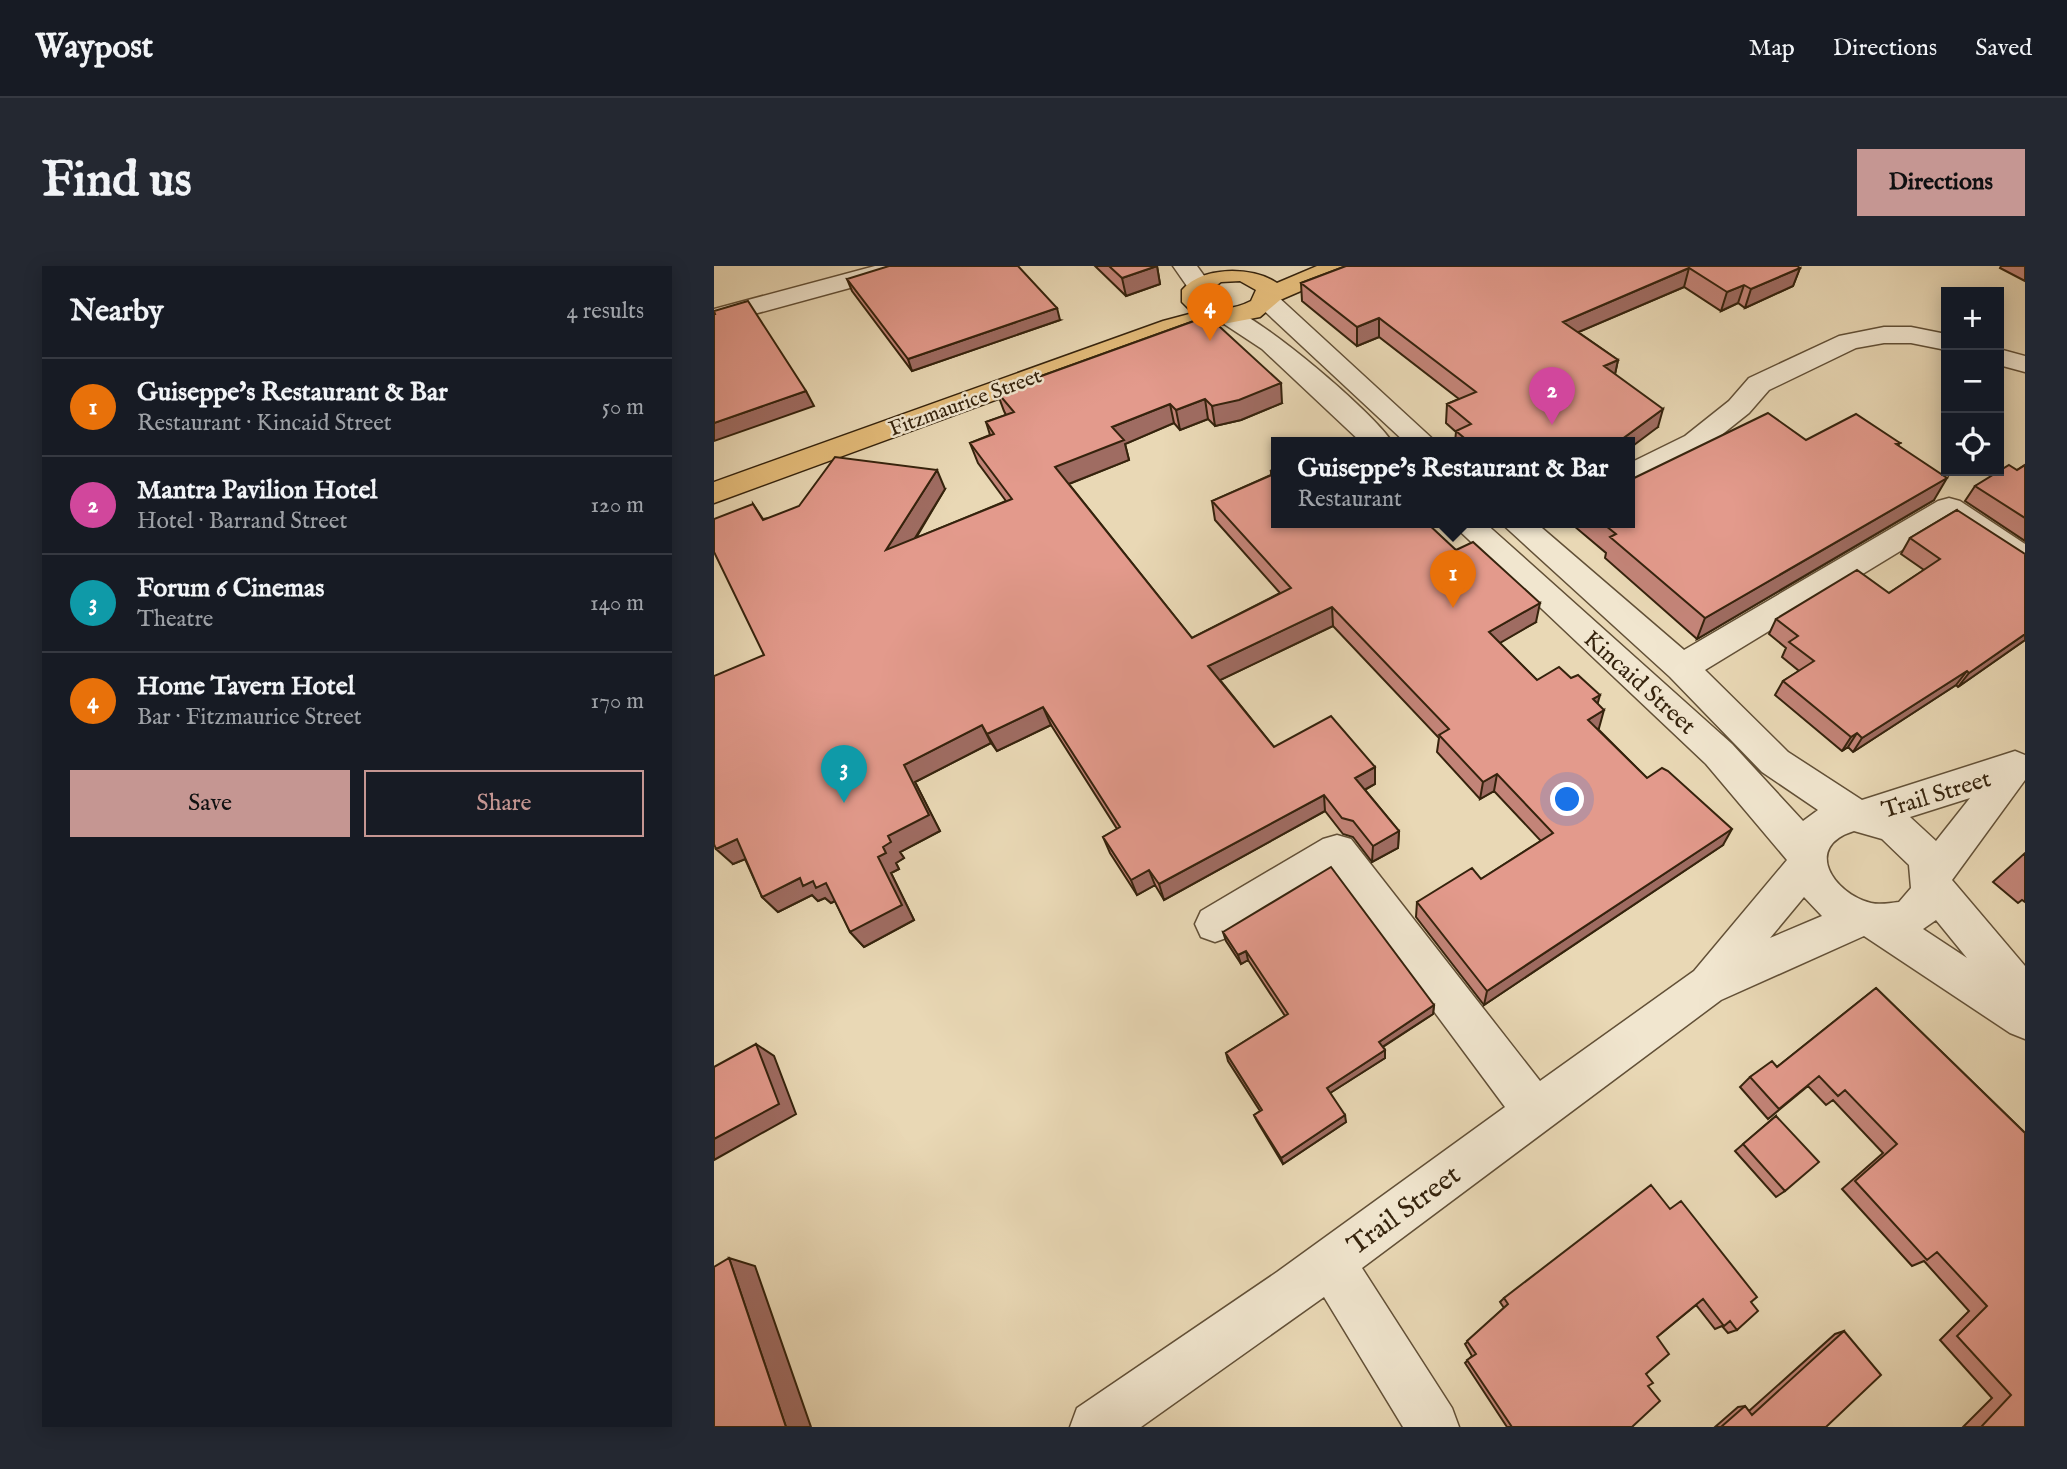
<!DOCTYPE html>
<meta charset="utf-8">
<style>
body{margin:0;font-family:"IM FELL English",serif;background:#242831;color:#f1f3f6}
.controls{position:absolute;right:21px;top:21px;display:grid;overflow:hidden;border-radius:0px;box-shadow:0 4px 18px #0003}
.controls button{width:63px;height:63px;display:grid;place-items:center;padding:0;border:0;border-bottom:2px solid #363941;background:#171b24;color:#f1f3f6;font:35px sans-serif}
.you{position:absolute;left:854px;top:534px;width:24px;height:24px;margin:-18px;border:5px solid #fff;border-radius:50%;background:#1a73e8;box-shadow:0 0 0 10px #1a73e833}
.badge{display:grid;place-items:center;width:46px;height:46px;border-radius:50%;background:#c59692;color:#fff;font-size:23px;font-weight:700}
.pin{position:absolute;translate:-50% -58px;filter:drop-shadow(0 2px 4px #0008)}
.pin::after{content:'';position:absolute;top:37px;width:24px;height:21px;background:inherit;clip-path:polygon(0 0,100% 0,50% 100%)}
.popup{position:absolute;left:557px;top:171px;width:364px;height:91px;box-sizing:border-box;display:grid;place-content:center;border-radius:0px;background:#171b24;filter:drop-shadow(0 2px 5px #0005);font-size:23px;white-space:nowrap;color:#9ea1a6}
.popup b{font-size:26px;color:#f1f3f6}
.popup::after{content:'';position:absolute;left:50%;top:100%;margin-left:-14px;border:14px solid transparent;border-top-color:#171b24}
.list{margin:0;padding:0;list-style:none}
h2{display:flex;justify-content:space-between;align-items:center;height:91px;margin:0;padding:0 28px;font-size:30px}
h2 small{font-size:23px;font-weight:400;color:#9ea1a6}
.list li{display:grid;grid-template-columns:46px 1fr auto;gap:21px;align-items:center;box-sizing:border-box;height:98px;padding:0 28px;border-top:2px solid #363941}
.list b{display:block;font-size:26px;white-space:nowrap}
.list p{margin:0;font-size:23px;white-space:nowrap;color:#9ea1a6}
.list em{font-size:23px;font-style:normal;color:#9ea1a6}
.actions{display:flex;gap:14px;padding:21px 28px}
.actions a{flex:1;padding:16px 0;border:2px solid #c59692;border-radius:0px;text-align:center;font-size:24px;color:#c59692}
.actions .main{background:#c59692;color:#111}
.icon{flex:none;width:38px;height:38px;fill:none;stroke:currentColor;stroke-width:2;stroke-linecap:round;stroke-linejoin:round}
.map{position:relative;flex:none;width:1311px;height:1161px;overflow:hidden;border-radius:0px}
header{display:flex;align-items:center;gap:42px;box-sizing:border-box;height:98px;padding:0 35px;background:#171b24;border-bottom:2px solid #363941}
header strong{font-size:33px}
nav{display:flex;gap:38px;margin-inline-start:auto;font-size:24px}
.intro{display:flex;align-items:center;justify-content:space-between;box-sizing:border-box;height:168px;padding:0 42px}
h1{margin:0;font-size:49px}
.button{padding:18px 32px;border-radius:0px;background:#c59692;color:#111;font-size:24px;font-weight:700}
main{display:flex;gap:42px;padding:0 42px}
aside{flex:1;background:#171b24;border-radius:0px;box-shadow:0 4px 18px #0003}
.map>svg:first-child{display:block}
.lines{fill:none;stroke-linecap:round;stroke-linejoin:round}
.minor-casing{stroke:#625037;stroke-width:3}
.major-casing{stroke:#35230d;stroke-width:3}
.minor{fill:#f1e6cf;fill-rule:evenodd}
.major{fill:#e4bc7a;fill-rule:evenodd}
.wall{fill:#c38478;stroke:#35230d;stroke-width:2}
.shaded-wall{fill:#9f6c62;stroke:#35230d;stroke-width:2}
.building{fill:#e39a8c;stroke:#35230d;stroke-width:2}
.labels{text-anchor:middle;stroke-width:5;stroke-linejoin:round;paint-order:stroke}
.far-street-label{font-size:21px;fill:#35230d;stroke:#f1e6cf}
.street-label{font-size:24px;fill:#35230d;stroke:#f1e6cf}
.near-street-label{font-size:28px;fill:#35230d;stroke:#f1e6cf}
</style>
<header>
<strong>Waypost</strong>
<nav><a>Map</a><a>Directions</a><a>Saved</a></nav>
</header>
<div class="intro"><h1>Find us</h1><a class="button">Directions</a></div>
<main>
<aside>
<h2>Nearby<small>4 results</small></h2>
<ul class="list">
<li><span class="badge" style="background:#e8710a">1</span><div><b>Guiseppe's Restaurant &amp; Bar</b><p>Restaurant · Kincaid Street</p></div><em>50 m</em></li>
<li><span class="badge" style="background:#d1479c">2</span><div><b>Mantra Pavilion Hotel</b><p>Hotel · Barrand Street</p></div><em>120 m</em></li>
<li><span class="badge" style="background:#0f9aa8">3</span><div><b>Forum 6 Cinemas</b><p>Theatre</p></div><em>140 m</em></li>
<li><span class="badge" style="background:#e8710a">4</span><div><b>Home Tavern Hotel</b><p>Bar · Fitzmaurice Street</p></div><em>170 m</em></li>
</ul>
<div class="actions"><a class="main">Save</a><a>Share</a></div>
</aside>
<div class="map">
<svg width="1311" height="1161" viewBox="0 0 1311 1161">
<rect width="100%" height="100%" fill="#e9d8b5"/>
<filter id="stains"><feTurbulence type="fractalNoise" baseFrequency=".00286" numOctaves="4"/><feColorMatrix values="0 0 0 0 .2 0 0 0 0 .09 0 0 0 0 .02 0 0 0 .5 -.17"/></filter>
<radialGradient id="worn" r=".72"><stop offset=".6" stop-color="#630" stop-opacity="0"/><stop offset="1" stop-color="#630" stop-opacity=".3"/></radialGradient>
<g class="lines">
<g class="minor-casing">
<path id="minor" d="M161 0H201L198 5 0 59V43Z
M459 0H483L496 18 493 23H475Z
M553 26 562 29 722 176H691L544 39 540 34 544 29Z
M513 41C545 49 660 147 678 176H647L548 83 504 54 500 49 504 44Z
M1170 61H1197L1232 68V84L1197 77H1170L1142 82 1055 124 1035 147 991 182 916 218V197L971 170 1015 135 1035 112 1125 70Z
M1285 83 1311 90V106L1285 99Z
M1235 232 1246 235 1311 278V304L1300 301 1234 256 991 404 1074 486 1148 534 1301 485 1311 489V514L1238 614 1311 700V773L1296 767 1150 670 1007 734 648 1002 738 1142 745 1161H689L610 1031 427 1161H356L363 1142 563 1006 791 841 618 608 515 671 501 676 487 671 481 658 487 645 609 573 623 569 637 573 826 815 980 705 1073 594 992 498 736 256H770L1018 478 1089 555 1104 544 1048 506 956 411 786 256H821L970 384 1224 235ZM1256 532 1222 575 1196 551ZM1140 565 1168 573 1195 599 1197 622 1185 636C1176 637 1166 639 1157 637 1120 628 1088 581 1140 565ZM1090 631 1108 650 1056 672ZM1222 654 1253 692 1209 663Z"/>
</g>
<g class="major-casing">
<path id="major" d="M603 0H636L633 5 566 34 546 51 467 66 0 237V216L449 55 479 47 468 36V24C488 0 538 0 563 17ZM526 15 542 24 537 35C521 43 508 45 493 34V26L507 16Z"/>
</g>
<use href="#minor" class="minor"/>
<use href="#major" class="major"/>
</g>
<path class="wall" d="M381 0H443L446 18 412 30Z
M632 0 1086 2 1079 20 1031 42 1024 37 1007 45 970 21 864 66 904 94 901 108 944 161 916 176H741L742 166 732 157 733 138 745 133 665 71 643 80 588 35 587 17Z
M1287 0H1311V15L1286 2Z
M133 13 346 54 198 105 138 25Z
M494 50 568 137 527 154 501 160 494 153 466 164 460 157 411 178 415 194 355 218 478 372 566 327 501 254 498 235 557 209V205L742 284 822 356 785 377 823 414 883 438 885 462 884 463 933 512 1009 579 770 739 702 651 703 636 767 613 827 575 780 525 766 533 723 486 725 472 619 360 506 414 560 481 661 501V518L651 524 685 565 684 582 658 596 639 571 629 568 611 545 450 634 441 619 423 629 396 587 389 571 403 563 337 459 283 485 277 477 201 516 226 565 186 586 190 592 182 597 185 603 177 607 200 654 150 681 136 666 121 635 117 637 111 632 104 635 98 629 64 646 48 631 31 593 19 598 50 389 39 238 49 253 231 223 202 272 292 235 264 197 256 177 276 169 272 156 292 149 290 145 283 126Z
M1092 174 1186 177 1184 179 1220 234 983 373 891 292 892 287 860 260 861 256H916Z
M1311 199V275L1251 235 1261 220 1303 204Z
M1243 244 1311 374 1244 421 1242 419 1139 486 1134 481 1128 485 1061 429 1069 415 1085 405 1068 391 1072 382 1055 368 1062 353 1175 327 1210 304 1187 288 1196 272Z
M1311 587V636L1308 634 1304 637 1279 616Z
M509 666 720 739 719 748 669 781 671 784V792L616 827 632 856 569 898 543 855 540 849 546 845 514 795 512 787 571 750 534 694 527 698 512 675Z
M1162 722 1311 867V1161H1249L1278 1132 1226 1074 1255 1045 1210 995 1198 1000 1128 923 1169 887 1119 834 1112 839 1094 820 1054 853 1026 821 1036 811 1063 801Z
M1062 850 1071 925 1062 931 1021 885Z
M956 943 1037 1036 1023 1064 1014 1067 1008 1060 1001 1063 982 1039 943 1071 932 1108 934 1120 918 1161H793L751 1097 758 1090 751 1078 790 1042 786 1036 790 1032Z
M1130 1065 1112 1161H1001L1024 1141 1031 1140 1035 1145 1121 1068Z"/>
<path class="shaded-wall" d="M443 0 446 18 412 30 408 12Z
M975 2 970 21 846 74 849 56Z
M1086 2 1079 20 1031 42 1037 23Z
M1030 19 1024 37 1007 45 1013 26Z
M343 42 346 54 198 105 194 93Z
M665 52V71L643 80V61Z
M904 94 900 113 890 100Z
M567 117 568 137 527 154 501 160 498 140Z
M92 125 100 140 0 175V157Z
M491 133 494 153 466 164 462 144Z
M456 138 460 157 411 178 415 194 347 221 341 201 398 161Z
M949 143 944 161 916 182V176H904Z
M223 204 231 223 182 303 172 284Z
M1233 212 1220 234 983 373 991 352Z
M826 337 822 356 772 385 775 366Z
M618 341 619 360 498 418 494 400Z
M1311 368V374L1244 421 1255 407Z
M1253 405 1242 419 1139 486 1148 472Z
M886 429 881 447 879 433Z
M329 441 337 459 283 485 273 468Z
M890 444 885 462 869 471 874 454Z
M268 459 277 477 201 516 226 565 186 586 190 592 182 597 185 603 177 607 200 654 150 681 136 666 164 591 174 570 190 499Z
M1143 467 1134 481 1128 485 1137 471Z
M661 501V518L641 529V512Z
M783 508 780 525 766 533 769 516Z
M610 529 611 545 450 634 445 618Z
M1018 563 1009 579 770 739 773 725Z
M685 565 684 582 658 596 659 580Z
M23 573 39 590 19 598 2 583Z
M435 604 441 619 423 629 417 614Z
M86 612 112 617 127 632 117 637 111 632 104 635 98 629 64 646 48 631Z
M532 685 534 694 527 698 524 689Z
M720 739 719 748 665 783V776Z
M42 778 60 790 82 848 0 894V873Z
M671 784V792L613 829V822Z
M631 849 632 856 569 898 567 892Z
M15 992 41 1000 97 1161H72Z"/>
<path class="building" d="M175 0H304L343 42 194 93 133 13Z
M395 0H443L408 12Z
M632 0H1083L1086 2 1037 23 1030 19 1013 26 975 2 849 56 904 94 890 100 949 143 904 176H755L742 165 757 158 733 138 762 126 665 52 643 61 587 17Z
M34 35 92 125 0 157V48H1L0 45Z
M494 50 567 117 525 134 498 140 491 133 462 144 456 138 398 161 410 174 341 201 478 372 577 322 498 235 560 208 557 205 562 203V256H712L742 284 759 276 826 337 775 366 823 414 845 401 857 412 864 409 886 429 879 433 890 444 874 454 933 512 948 502 954 505 1018 563 773 725 703 636 758 602 767 613 839 567 783 508 769 516 725 469 735 463 618 341 494 400 560 481 617 450 661 501 641 512 685 565 659 580 639 555 628 552 610 529 445 618 435 604 417 614 389 571 406 561 329 441 273 468 268 459 190 499 215 549 174 570 177 576 169 581 172 587 164 591 188 639 136 666 112 617 102 622 99 615 89 620 86 612 48 631 23 573 2 583 0 578V410L50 389 0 286V253L39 238 49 254 85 240 121 191 223 204 172 284 298 233 256 177 280 168 272 156 300 146 283 126Z
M1054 147 1092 174 1142 148 1186 177 1182 178 1233 212 991 352 896 271 902 268 887 256H916V214Z
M1295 199 1303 204 1311 199V252L1261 220Z
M1243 244 1311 288V368L1255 407 1253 405 1148 472 1143 467 1137 471 1069 415 1100 395 1075 376 1084 370 1062 353 1143 304 1175 327 1226 293 1196 272Z
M617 601 720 739 665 776 671 784 613 822 631 849 567 892 540 849 548 844 512 787 574 748 532 685 524 689 509 666Z
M1162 722 1311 867V1161H1267L1297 1129 1243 1070 1273 1040 1223 986 1213 994 1141 915 1183 878 1131 824 1124 830 1105 810 1065 843 1036 811 1058 795 1063 801Z
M42 778 65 838 0 873V801Z
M1062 850 1105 896 1071 925 1029 878Z
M937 919 956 943 967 935 1043 1031 1037 1036 1044 1045 1023 1064 1016 1055 1010 1060 989 1033 943 1071 955 1088 932 1108 939 1117 934 1120 946 1135 918 1161H798L753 1094 762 1088 753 1075 794 1038 790 1032Z
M15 992 72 1161H0V1001Z
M1130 1065 1167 1109 1112 1161H1007L1031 1140 1038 1149Z"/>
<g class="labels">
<g class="far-street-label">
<text transform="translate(251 136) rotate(-20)" y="7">Fitzmaurice Street</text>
</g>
<g class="street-label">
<text transform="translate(926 416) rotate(42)" y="8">Kincaid Street</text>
<text transform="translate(1222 528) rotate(-17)" y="8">Trail Street</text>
</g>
<g class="near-street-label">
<text transform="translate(689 943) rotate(-36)" y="10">Trail Street</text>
</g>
</g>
<rect width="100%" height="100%" filter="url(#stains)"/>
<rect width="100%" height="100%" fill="url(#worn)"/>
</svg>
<div class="controls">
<button>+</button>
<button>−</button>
<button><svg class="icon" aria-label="locate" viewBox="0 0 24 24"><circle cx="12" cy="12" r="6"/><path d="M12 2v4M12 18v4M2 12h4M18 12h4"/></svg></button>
</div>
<div class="you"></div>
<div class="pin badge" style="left:739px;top:342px;background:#e8710a">1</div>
<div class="popup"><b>Guiseppe's Restaurant &amp; Bar</b>Restaurant</div>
<div class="pin badge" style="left:838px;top:159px;background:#d1479c">2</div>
<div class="pin badge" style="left:130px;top:537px;background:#0f9aa8">3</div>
<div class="pin badge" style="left:496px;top:75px;background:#e8710a">4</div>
</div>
</main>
